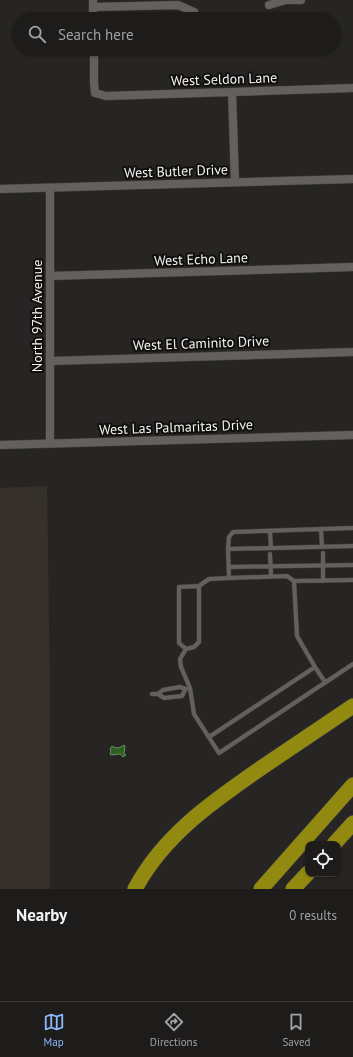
<!DOCTYPE html>
<style>
body{margin:0;font-family:"PT Sans",sans-serif;background:#2a2927;color:#f1f3f6}
.controls{position:absolute;right:12px;bottom:12px;display:grid;overflow:hidden;border-radius:8px;box-shadow:0 1px 3px #0004}
.controls button{width:36px;height:36px;display:grid;place-items:center;padding:0;border:0;border-bottom:1px solid #3b3a39;background:#1d1c1a;color:#f1f3f6;font:20px sans-serif}
.list{margin:0;padding:0;list-style:none}
h2{display:flex;justify-content:space-between;align-items:center;height:52px;margin:0;padding:0 16px;font-size:17px}
h2 small{font-size:13px;font-weight:400;color:#a0a1a2}
.icon{flex:none;width:22px;height:22px;fill:none;stroke:currentColor;stroke-width:2;stroke-linecap:round;stroke-linejoin:round}
.map{position:relative;flex:none;width:353px;height:889px;overflow:hidden}
.search{position:absolute;background:#1d1c1a;box-shadow:0 1px 3px #0004;left:12px;right:12px;top:12px;height:44px;display:flex;align-items:center;gap:10px;box-sizing:border-box;padding:0 14px;border-radius:22px;color:#a0a1a2;font-size:15px}
.sheet{height:112px;background:#1d1c1a}
nav{display:flex;justify-content:space-around;align-items:center;box-sizing:border-box;height:56px;border-top:1px solid #3b3a39;background:#1d1c1a;font-size:11px;color:#a0a1a2}
nav a{display:grid;justify-items:center;gap:2px}
nav .on{color:#8bbafc}
.map>svg:first-child{display:block}
.built{fill:#36302a}
.water{fill:#305e23;stroke:#6b8b61}
.lines{fill:none;stroke-linecap:round;stroke-linejoin:round}
.lane-casing{stroke:#42413f;stroke-width:5}
.street-casing{stroke:#42413f;stroke-width:9}
.highway-casing{stroke:#42413f;stroke-width:16}
.lane{stroke:#63605e;stroke-width:4}
.street{stroke:#63605e;stroke-width:8}
.highway{stroke:#928911;stroke-width:15}
.labels{text-anchor:middle;stroke-width:4;stroke-linejoin:round;paint-order:stroke}
.street-label{font-size:14px;fill:#f4f3f1;stroke:#100f0e}
</style>
<div class="map">
<svg width="353" height="889" viewBox="0 0 353 889">
<rect width="100%" height="100%" fill="#272523"/>
<path class="built" d="M47 486 50 695V889H0V488Z"/>
<path class="water" d="M124 745 125 746 124 754 126 755 123 757 120 754 111 755 110 754 111 750 110 749 112 746C116 749 120 748 124 745Z"/>
<g class="lines">
<g class="lane-casing">
<path id="lane" d="M353 528 233 532 229 537 228 549 353 546
M321 529 322 547
M270 531 271 548
M323 553V581
M270 554 271 576
M229 567 353 565
M294 581 353 580
M199 586 179 587V643L186 649 194 647 199 642V586L209 579 229 578
M186 649 180 659 181 667 190 688 194 714 219 753 353 664
M315 667 325 682
M152 694H158L164 698 182 696 185 690
M158 694 163 690 180 687 186 689
M209 737 315 667 297 636 294 581 287 576 229 578 228 549"/>
</g>
<g class="street-casing">
<path id="street" d="M93 0V19
M269 5 286 0H301
M93 7 178 5 194 12
M94 49V82L95 93 106 96 353 88
M232 92 235 182
M0 189 353 179
M50 276 353 267
M50 361 353 352
M50 444V188
M0 445 353 435"/>
</g>
<g class="highway-casing">
<path id="highway" d="M334 844 353 823
M135 889C164 834 215 800 264 766 294 746 323 726 353 706
M261 889 353 785
M293 889 308 873"/>
</g>
<use href="#lane" class="lane"/>
<use href="#street" class="street"/>
<use href="#highway" class="highway"/>
</g>
<g class="labels">
<g class="street-label">
<text transform="translate(224 79) rotate(-2)" y="5">West Seldon Lane</text>
<text transform="translate(176 171) rotate(-2)" y="5">West Butler Drive</text>
<text transform="translate(201 259) rotate(-2)" y="5">West Echo Lane</text>
<text transform="translate(37 316) rotate(-90)" y="5">North 97th Avenue</text>
<text transform="translate(201 343) rotate(-2)" y="5">West El Caminito Drive</text>
<text transform="translate(176 427) rotate(-2)" y="5">West Las Palmaritas Drive</text>
</g>
</g>
</svg>
<div class="controls">
<button><svg class="icon" aria-label="locate" viewBox="0 0 24 24"><circle cx="12" cy="12" r="6"/><path d="M12 2v4M12 18v4M2 12h4M18 12h4"/></svg></button>
</div>
<div class="search"><svg class="icon" aria-label="search" viewBox="0 0 24 24"><circle cx="10" cy="10" r="6"/><path d="M15 15l6 6"/></svg>Search here</div>
</div>
<section class="sheet">
<h2>Nearby<small>0 results</small></h2>
<ul class="list">
</ul>
</section>
<nav>
<a class="on"><svg class="icon" aria-label="map" viewBox="0 0 24 24"><path d="M3 6l6-2 6 2 6-2v14l-6 2-6-2-6 2zM9 4v14M15 6v14"/></svg>Map</a>
<a><svg class="icon" aria-label="directions" viewBox="0 0 24 24"><path d="M12 3l9 9-9 9-9-9zM9 14v-3h6M13 9l2 2-2 2"/></svg>Directions</a>
<a><svg class="icon" aria-label="saved" viewBox="0 0 24 24"><path d="M7 4h10v16l-5-4-5 4z"/></svg>Saved</a>
</nav>
